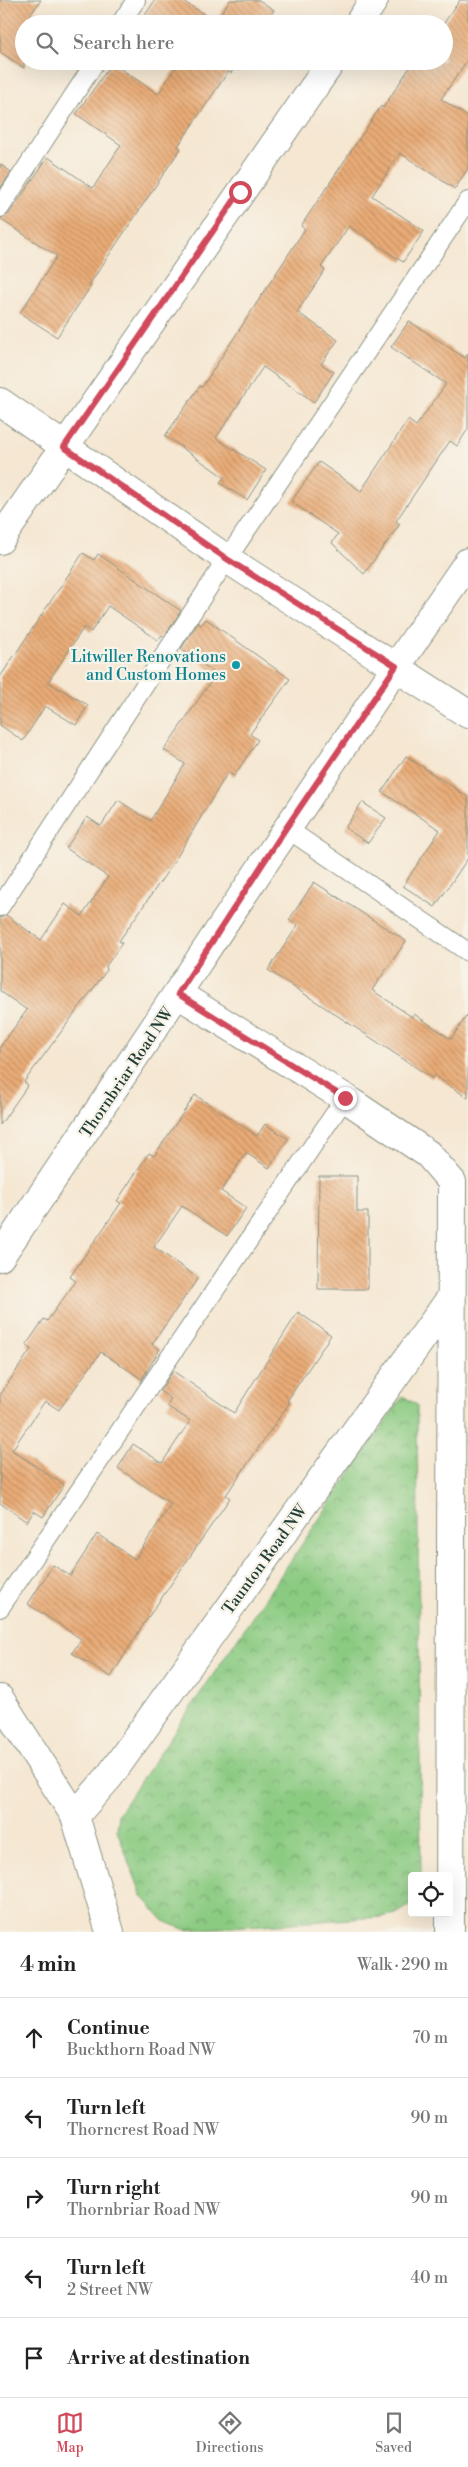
<!DOCTYPE html>
<meta charset="utf-8">
<style>
body{margin:0;font-family:"Libre Bodoni",serif;background:#f2f2f2;color:#222}
.controls{position:absolute;right:15px;bottom:15px;display:grid;overflow:hidden;border-radius:5px;box-shadow:0 5px 20px #0002}
.controls button{width:45px;height:45px;display:grid;place-items:center;padding:0;border:0;border-bottom:1px solid #e0e0e0;background:#fff;color:#222;font:25px sans-serif}
.stop{position:absolute;width:15px;height:15px;margin:-11px;border:4px solid #d1495b;border-radius:50%;background:#fff}
.stop.end{background:#d1495b;border-color:#fff;box-shadow:0 1px 5px #0008}
.list{margin:0;padding:0;list-style:none}
h2{display:flex;justify-content:space-between;align-items:center;height:65px;margin:0;padding:0 20px;font-size:21px}
h2 small{font-size:16px;font-weight:400;color:#767676}
.list li{display:grid;grid-template-columns:32px 1fr auto;gap:15px;align-items:center;box-sizing:border-box;height:80px;padding:0 20px;border-top:1px solid #e0e0e0}
.list b{display:block;font-size:19px;white-space:nowrap}
.list p{margin:0;font-size:16px;white-space:nowrap;color:#767676}
.list em{font-size:16px;font-style:normal;color:#767676}
.icon{flex:none;width:28px;height:28px;fill:none;stroke:currentColor;stroke-width:2;stroke-linecap:round;stroke-linejoin:round}
.map{position:relative;flex:none;width:468px;height:1932px;overflow:hidden}
.search{position:absolute;background:#fff;box-shadow:0 5px 20px #0002;left:15px;right:15px;top:15px;height:55px;display:flex;align-items:center;gap:12px;box-sizing:border-box;padding:0 18px;border-radius:28px;color:#767676;font-size:19px}
.sheet{height:465px;background:#fff}
nav{display:flex;justify-content:space-around;align-items:center;box-sizing:border-box;height:70px;border-top:1px solid #e0e0e0;background:#fff;font-size:14px;color:#767676}
nav a{display:grid;justify-items:center;gap:2px}
nav .on{color:#d1495b}
.map>svg:first-child{display:block}
.park{fill:url(#park-crowns);stroke:#54845a}
.building{fill:url(#building-back-hatch)}
.lines{fill:none;stroke-linecap:round;stroke-linejoin:round}
.service-casing{stroke:#8a9283;stroke-width:20}
.minor-casing{stroke:#8a9283;stroke-width:30}
.service{stroke:#fff;stroke-width:18}
.minor{stroke:#fff;stroke-width:28}
.route{stroke:#d1495b;stroke-width:6}
.culture-dot{fill:#0f9aa8;stroke:#f7f3e8;stroke-width:2}
.labels{text-anchor:middle;stroke-width:4.5;stroke-linejoin:round;paint-order:stroke}
.culture-label{font-size:16px;fill:#0d838f;stroke:#f7f3e8;text-anchor:end}
.street-label{font-size:16px;fill:#1f3d34;stroke:#f7f3e8}
</style>
<div class="map">
<svg width="468" height="1932" viewBox="0 0 468 1932">
<defs>
<pattern id="park-crowns" width="20" height="18" patternUnits="userSpaceOnUse" patternTransform="scale(1.25)"><rect width="20" height="18" fill="#8aca81"/><path d="M2 6a3 3 0 1 1 6 0M12 15a3 3 0 1 1 6 0" fill="none" stroke="#70a56a"/></pattern>
<pattern id="building-back-hatch" width="6" height="6" patternUnits="userSpaceOnUse" patternTransform="scale(1.25)"><rect width="6" height="6" fill="#eaac77"/><path d="M-1 5l2 2M0 0l6 6M5-1l2 2" fill="none" stroke="#bd8d62"/></pattern>
</defs>
<rect width="100%" height="100%" fill="#f7f3e8"/>
<filter id="ink" filterUnits="userSpaceOnUse"><feTurbulence type="fractalNoise" baseFrequency=".02" numOctaves="2"/><feDisplacementMap in="SourceGraphic" scale="10" xChannelSelector="R" yChannelSelector="G"/><feConvolveMatrix kernelMatrix="1 2 1 2 8 2 1 2 1" color-interpolation-filters="sRGB"/></filter>
<filter id="wash" filterUnits="userSpaceOnUse"><feTurbulence type="fractalNoise" baseFrequency=".0096" numOctaves="4" result="noise"/><feDisplacementMap in="SourceGraphic" scale="20" xChannelSelector="R" yChannelSelector="G"/><feGaussianBlur stdDeviation="1.12" result="paint"/><feColorMatrix in="noise" values="0 0 0 0 0 0 0 0 0 0 0 0 0 0 0 0 0 1.4 0 .05"/><feComposite in="paint" operator="in"/></filter>
<g filter="url(#wash)">
<rect width="100%" height="100%" fill="#f5e7d2"/>
<path class="park" d="M403 1396 417 1405 421 1875 412 1876V1904L396 1914 382 1917 186 1930 164 1921 142 1896 117 1830 118 1814Z"/>
<g id="blocks">
<path class="building" d="M0 0H41L24 24V68L0 52Z
M155 0H181L215 21 230 0H259L274 10 264 24H155L144 17Z
M460 0H468V59L441 99 468 117V168L455 189 400 153 372 196 424 231 403 262 349 226 321 267 325 270 297 312 338 340 321 364 334 372 314 402 263 367 216 438 266 470 247 500 220 483 224 477 165 436 200 386 202 387 305 229 301 226 381 106 383 108 414 61H444V23Z
M180 61H239L231 73 228 72 178 146 181 148 89 285 91 286 57 337 20 313 57 256 0 219 9 214 48 157 93 188 121 145 76 114 112 63 158 94Z
M0 164 11 172 0 189Z
M409 321 465 358 468 354V429L457 446 450 441 396 521 400 524 364 574 332 543 338 534 291 502 319 462 361 491 408 420 416 426 446 384 391 347Z
M83 553 94 560 98 554 181 611 164 637 162 635 158 640 108 606 91 632 84 627 48 682 88 705 76 725 45 706 23 741 0 725V677Z
M206 619 290 679 250 734 258 740 234 776 228 772 174 862 119 941 122 943 106 966 107 970 24 1082 28 1085 0 1125V1047L27 1010 0 991V918L6 915 41 940 65 904 82 916 108 877 66 848 87 817 101 826 118 800 150 821 185 764 164 750 216 674 181 649 198 623 201 625Z
M406 756 468 797V858L435 907 403 886 440 830 382 792Z
M362 802 386 818 368 843 345 828Z
M314 882 406 941 372 990 412 1017 414 1014 451 1039 468 1014V1098L434 1075 432 1078 268 970 298 925 289 920Z
M195 1095 257 1136 265 1124 288 1139 269 1168 246 1153 221 1191 246 1208 227 1236 182 1206 154 1247 198 1278 152 1344 160 1349 142 1379 101 1352 59 1410 45 1401 12 1450 64 1485 43 1517 34 1511 27 1522 0 1503V1395L31 1349 26 1345 44 1319 47 1321 76 1281 70 1277 121 1203 117 1201 149 1153 154 1156Z
M319 1176H357V1212H368V1289H318Z
M298 1312 331 1335 287 1401 290 1402 226 1495 230 1498 143 1625 111 1677 72 1653 81 1639 28 1604 53 1565 70 1576 97 1534 135 1559 171 1504 118 1468 133 1444 162 1463 190 1421 167 1406 171 1399 160 1391 173 1371 234 1413Z"/>
</g>
</g>
<g filter="url(#ink)">
<use href="#blocks" fill-opacity="0" stroke="#8a9283" stroke-width="1"/>
<g class="lines">
<g class="service-casing">
<path id="service" d="M120 24 136 0
M0 208 96 61
M286 828 468 952
M0 907 227 559 468 201
M0 1608 345 1098"/>
</g>
<g class="minor-casing">
<path id="minor" d="M358 24 374 0
M0 402 227 559 468 714
M0 540 332 61
M178 994 345 1098 428 1154 452 1182 450 1932
M0 1257C157 1026 309 792 468 562
M0 1699 75 1816 110 1932
M75 1816 109 1777 450 1299"/>
</g>
<use href="#service" class="service"/>
<use href="#minor" class="minor"/>
</g>
</g>
<g class="lines" filter="url(#ink)">
<path class="route" d="M240 192 64 447 227 559 396 666 286 828 178 994 345 1098"/>
</g>
<circle class="culture-dot" cx="236" cy="665" r="5"/>
<g class="labels">
<g class="culture-label">
<text x="226" y="662">Litwiller Renovations<tspan x="226" dy="18">and Custom Homes</tspan></text>
</g>
<g class="street-label">
<text transform="translate(126 1072) rotate(-56)" y="6">Thornbriar Road NW</text>
<text transform="translate(264 1559) rotate(-54)" y="6">Taunton Road NW</text>
</g>
</g>
</svg>
<div class="controls">
<button><svg class="icon" aria-label="locate" viewBox="0 0 24 24"><circle cx="12" cy="12" r="6"/><path d="M12 2v4M12 18v4M2 12h4M18 12h4"/></svg></button>
</div>
<div class="stop" style="left:240px;top:192px"></div>
<div class="stop end" style="left:345px;top:1098px"></div>
<div class="search"><svg class="icon" aria-label="search" viewBox="0 0 24 24"><circle cx="10" cy="10" r="6"/><path d="M15 15l6 6"/></svg>Search here</div>
</div>
<section class="sheet">
<h2>4 min<small>Walk · 290 m</small></h2>
<ul class="list">
<li><svg class="icon" aria-label="ahead" viewBox="0 0 24 24"><path d="M12 20V5M6 11l6-6 6 6"/></svg><div><b>Continue</b><p>Buckthorn Road NW</p></div><em>70 m</em></li>
<li><svg class="icon" aria-label="left" viewBox="0 0 24 24"><path d="M17 20v-9H6M10 6l-5 5 5 5"/></svg><div><b>Turn left</b><p>Thorncrest Road NW</p></div><em>90 m</em></li>
<li><svg class="icon" aria-label="right" viewBox="0 0 24 24"><path d="M7 20v-9h11M14 6l5 5-5 5"/></svg><div><b>Turn right</b><p>Thornbriar Road NW</p></div><em>90 m</em></li>
<li><svg class="icon" aria-label="left" viewBox="0 0 24 24"><path d="M17 20v-9H6M10 6l-5 5 5 5"/></svg><div><b>Turn left</b><p>2 Street NW</p></div><em>40 m</em></li>
<li><svg class="icon" aria-label="arrive" viewBox="0 0 24 24"><path d="M6 21V4h12l-3 4 3 4H6"/></svg><div><b>Arrive at destination</b></div></li>
</ul>
</section>
<nav>
<a class="on"><svg class="icon" aria-label="map" viewBox="0 0 24 24"><path d="M3 6l6-2 6 2 6-2v14l-6 2-6-2-6 2zM9 4v14M15 6v14"/></svg>Map</a>
<a><svg class="icon" aria-label="directions" viewBox="0 0 24 24"><path d="M12 3l9 9-9 9-9-9zM9 14v-3h6M13 9l2 2-2 2"/></svg>Directions</a>
<a><svg class="icon" aria-label="saved" viewBox="0 0 24 24"><path d="M7 4h10v16l-5-4-5 4z"/></svg>Saved</a>
</nav>
